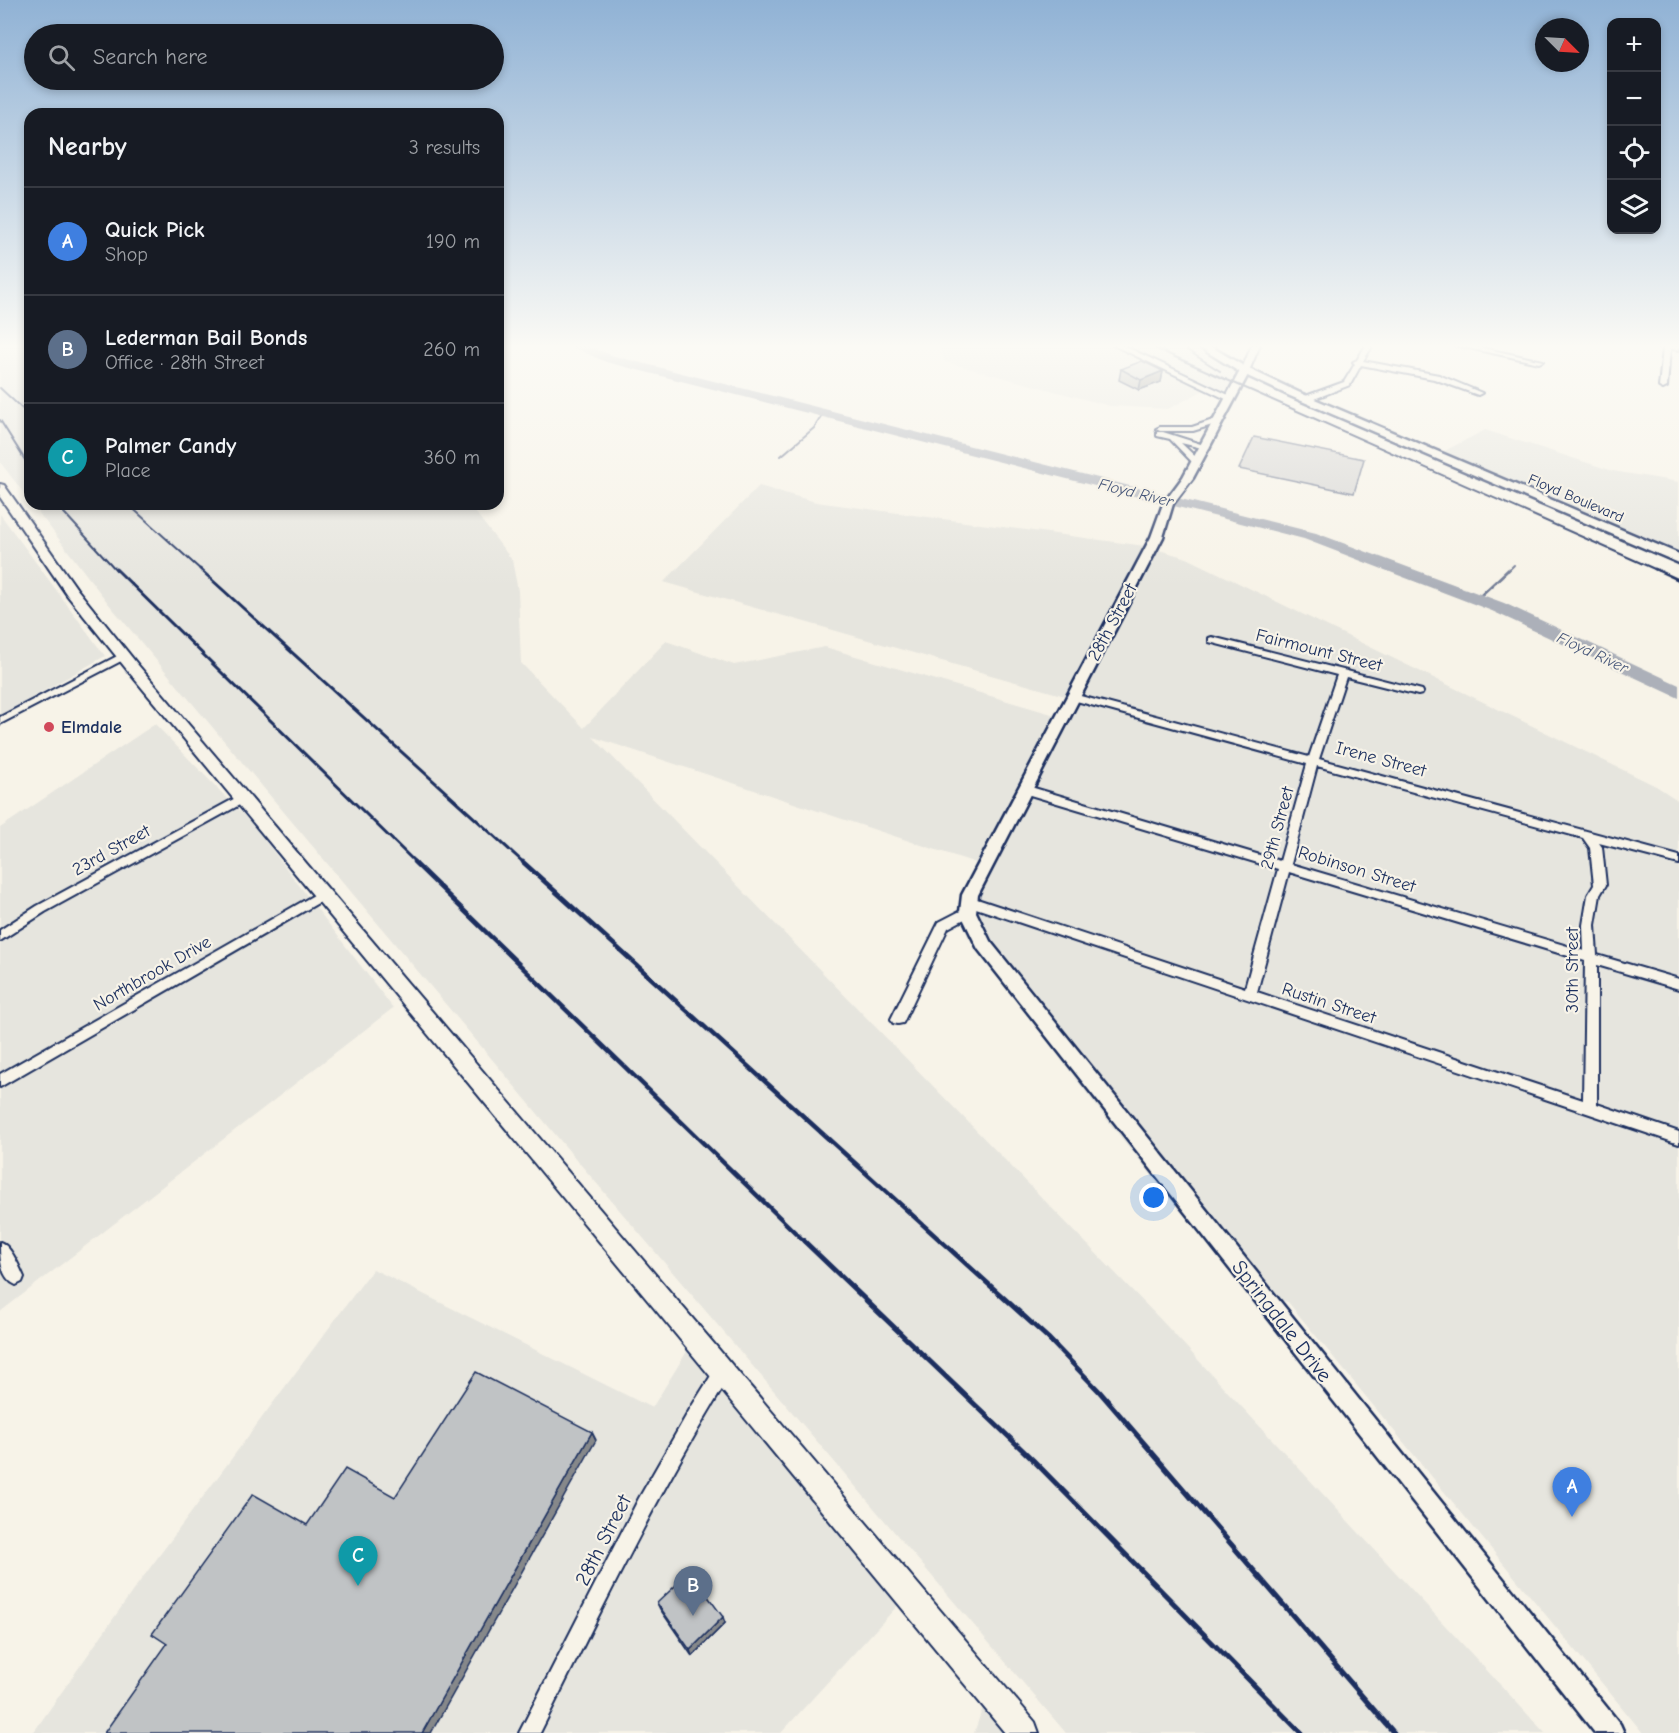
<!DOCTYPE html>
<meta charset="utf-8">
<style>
body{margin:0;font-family:"Comic Neue",sans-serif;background:#242831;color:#f1f3f6}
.controls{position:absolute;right:18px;top:18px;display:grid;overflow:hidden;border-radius:12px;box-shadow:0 3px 9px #0003}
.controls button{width:54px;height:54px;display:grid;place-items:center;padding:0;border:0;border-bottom:2px solid #363941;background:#171b24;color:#f1f3f6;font:30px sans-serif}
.compass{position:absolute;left:1535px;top:18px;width:54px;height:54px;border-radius:50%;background:#171b24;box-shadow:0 3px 9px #0003;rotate:114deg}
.you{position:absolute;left:1154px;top:1198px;width:21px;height:21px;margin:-15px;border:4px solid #fff;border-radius:50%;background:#1a73e8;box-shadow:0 0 0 9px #1a73e833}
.badge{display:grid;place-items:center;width:39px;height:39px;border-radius:50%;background:#ea580c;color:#fff;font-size:20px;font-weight:700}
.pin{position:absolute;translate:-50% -50px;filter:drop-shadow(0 2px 3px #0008)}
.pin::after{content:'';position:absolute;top:32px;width:21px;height:18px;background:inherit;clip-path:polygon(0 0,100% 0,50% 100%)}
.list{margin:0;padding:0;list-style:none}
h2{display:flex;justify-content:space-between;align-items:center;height:78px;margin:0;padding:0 24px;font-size:26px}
h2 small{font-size:20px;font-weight:400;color:#9ea1a6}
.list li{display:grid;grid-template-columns:39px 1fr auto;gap:18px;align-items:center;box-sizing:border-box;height:108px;padding:0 24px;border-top:2px solid #363941}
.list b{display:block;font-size:22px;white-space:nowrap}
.list p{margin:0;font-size:20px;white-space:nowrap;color:#9ea1a6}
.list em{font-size:20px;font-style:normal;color:#9ea1a6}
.icon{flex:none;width:33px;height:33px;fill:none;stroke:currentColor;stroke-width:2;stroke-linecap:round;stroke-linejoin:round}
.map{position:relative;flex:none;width:1679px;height:1733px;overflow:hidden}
.search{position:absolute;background:#171b24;box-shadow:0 3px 9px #0003;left:24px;top:24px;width:480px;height:66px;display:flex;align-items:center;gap:15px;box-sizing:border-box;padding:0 21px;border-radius:33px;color:#9ea1a6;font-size:22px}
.panel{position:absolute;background:#171b24;box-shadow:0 3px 9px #0003;left:24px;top:108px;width:480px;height:402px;border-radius:18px}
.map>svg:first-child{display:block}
.built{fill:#e6e5de}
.green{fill:#d7d6d4;stroke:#798299;stroke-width:1.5}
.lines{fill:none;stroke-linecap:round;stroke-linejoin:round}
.stream-far1{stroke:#727c95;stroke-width:2}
.stream{stroke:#727c95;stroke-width:3}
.river{fill:#acb0b9;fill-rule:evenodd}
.minor-casing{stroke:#1b2f5e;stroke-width:4}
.tertiary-casing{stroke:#1b2f5e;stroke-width:5}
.secondary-casing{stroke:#1b2f5e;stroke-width:5}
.primary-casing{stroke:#1b2f5e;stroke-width:4}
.minor{fill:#f7f3e8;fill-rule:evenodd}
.tertiary{fill:#f7f3e8;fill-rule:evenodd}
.secondary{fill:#f7f3e8;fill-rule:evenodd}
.primary{fill:#f7f3e8;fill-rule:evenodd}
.rail-far3{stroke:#1b2f5e;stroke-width:2}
.rail-far2{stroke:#1b2f5e;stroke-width:3}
.rail-far1{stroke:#1b2f5e;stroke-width:4.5}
.rail{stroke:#1b2f5e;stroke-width:5}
.wall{fill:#a5a8a9;stroke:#1b2f5e;stroke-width:1.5}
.shaded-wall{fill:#86888a;stroke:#1b2f5e;stroke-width:1.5}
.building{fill:#c0c3c5;stroke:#1b2f5e;stroke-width:1.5}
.poi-dot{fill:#d1495b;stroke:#f7f3e8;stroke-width:2}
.labels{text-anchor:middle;stroke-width:4.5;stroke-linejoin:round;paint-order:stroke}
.far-street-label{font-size:15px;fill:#1b2f5e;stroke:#f7f3e8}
.far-water-label{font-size:16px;font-style:italic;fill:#465679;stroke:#f7f3e8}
.street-label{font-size:18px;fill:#1b2f5e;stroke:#f7f3e8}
.poi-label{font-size:18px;font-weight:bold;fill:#1b2f5e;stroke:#f7f3e8;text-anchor:start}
.near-street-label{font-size:21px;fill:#1b2f5e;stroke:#f7f3e8}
</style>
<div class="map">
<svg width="1679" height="1733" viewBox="0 0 1679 1733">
<rect width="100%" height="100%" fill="#f7f3e8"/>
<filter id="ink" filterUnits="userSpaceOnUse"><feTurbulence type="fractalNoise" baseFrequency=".0167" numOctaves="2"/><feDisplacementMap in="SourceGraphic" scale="12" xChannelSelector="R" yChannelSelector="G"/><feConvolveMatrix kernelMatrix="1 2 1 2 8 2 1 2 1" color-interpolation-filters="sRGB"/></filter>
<g filter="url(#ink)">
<path class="built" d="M0 345H30V501L0 462Z
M938 345H1190L1239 373 1225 391 1212 386 1168 409 1110 406 945 362Z
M1485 430 1613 471 1679 482V563L1433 457Z
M759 486 816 502 1145 546 1187 558 1656 786 1679 801V1733H1643L1288 1302 1249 1295 1111 1125 968 937 957 909 962 891 976 863 593 737 1161 1320 1545 1733H1066L581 1165 108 603 32 504H469L512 560 518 591 521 663 584 728 666 641 734 665 825 647 1055 715 1065 696 664 582Z
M0 514 105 656 0 716Z
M155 724 253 825 393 1008 0 1312V828Z
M373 1269 652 1408 689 1348 900 1603 781 1733H33L132 1592Z
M983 1707 1004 1733H974Z"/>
<path class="green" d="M1254 437 1364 459 1354 493 1239 469Z"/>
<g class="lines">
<path class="stream-far1" d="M781 456 814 428 823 414
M1508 571 1514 565"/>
<path class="stream" d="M1477 599 1509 569"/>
<path class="river" d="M568 345H585L614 356 1316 533 1504 603 1679 685V698L1492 611 1304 539 606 362Z"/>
<g class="minor-casing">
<path id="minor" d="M1113 345H1122L1235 398 1228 400Z
M1252 345H1260L1249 371 1242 373 1241 371Z
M1366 345H1373L1363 361 1439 375 1482 393 1478 395 1434 379 1361 365 1350 385 1309 401H1303V397L1344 382 1355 364 1353 362 1357 360Z
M1454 345H1468L1543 361 1539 363Z
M1653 345 1679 346V350L1670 349 1667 387 1663 389 1659 387 1663 348Z
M1219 418H1222V422L1193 431H1160L1156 429 1160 427H1192Z
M1157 432H1163L1210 447 1206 449 1181 443 1201 462 1194 464 1170 439 1157 436Z
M1212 637 1422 690 1423 692 1422 694 1418 695 1346 677 1319 759 1679 856V864L1599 843 1602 847 1606 885 1600 895 1595 925 1597 955 1679 979V989L1597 965V1104L1679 1132V1144L964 904 962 901 964 898 968 896 1245 988 1278 869 1020 792 1018 789 1024 785 1280 861 1307 764 1069 699 1068 697 1073 694 1309 757 1337 675 1209 642V638ZM1317 766 1583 838 1590 848 1594 885 1588 895 1583 925 1584 951 1291 864ZM1289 872 1585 961 1583 1100 1257 992Z
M123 653 127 654V658L0 724V717Z
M241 795 247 799 245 802 45 912 0 941V930L37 906Z
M321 891 325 893 327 896 325 899 0 1087V1074Z
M968 907 972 909 974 912 972 915 948 928 903 1023 898 1024 893 1023 891 1019 939 922Z
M0 1242C11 1246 19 1266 24 1277L22 1282 16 1285C0 1278 0 1257 0 1242Z
M723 1364 729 1366 731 1372 729 1378C658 1492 600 1613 540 1733H519L639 1498 690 1409 717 1366Z"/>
</g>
<g class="tertiary-casing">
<path id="tertiary" d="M1245 368 1250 371 1193 478 1173 504 1163 537 978 895 976 912 990 941 1620 1724 1624 1733H1595L978 949 960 912 962 895 1151 537 1163 504 1183 477 1240 371Z"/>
</g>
<g class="secondary-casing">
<path id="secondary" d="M1196 345H1208L1249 369 1298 392 1679 554V563L1290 396 1241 373Z"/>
</g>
<g class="primary-casing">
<path id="primary" d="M0 484 4 485 77 589 138 665 1035 1722 1039 1733H1005L128 671 67 595 0 497Z"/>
</g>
<use href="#minor" class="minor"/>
<use href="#tertiary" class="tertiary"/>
<use href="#secondary" class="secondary"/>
<use href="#primary" class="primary"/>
<path class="rail-far3" d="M1148 345 1659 571
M1179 345 1220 371
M0 388 30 416
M0 420 30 468
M56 504 117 571
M128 504 202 571"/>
<path class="rail-far2" d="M116 569 416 863
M200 569 524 863
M1655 569 1679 580"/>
<path class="rail-far1" d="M414 862 805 1242
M523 862 942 1242"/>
<path class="rail" d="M804 1241 1033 1460 1301 1733
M941 1241 1048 1338 1099 1391 1394 1733"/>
</g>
<path class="wall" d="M1121 369 1163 371 1161 382 1139 390 1119 380Z
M657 1603 725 1623 692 1656 660 1609Z"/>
<path class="shaded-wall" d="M1163 371 1161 382 1139 390 1141 380Z
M592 1432 596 1440 431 1733H422Z
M723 1617 725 1623 692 1656 690 1650Z"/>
<path class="building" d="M1142 361 1163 371 1141 380 1121 369Z
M476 1372 592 1432 422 1733H104L167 1644 152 1634 253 1494 307 1525 345 1469 395 1497Z
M690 1572 723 1617 690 1650 657 1603Z"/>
</g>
<linearGradient id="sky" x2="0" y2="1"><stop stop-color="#90b2d5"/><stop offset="0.59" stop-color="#fbfaf5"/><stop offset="1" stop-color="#fbfaf5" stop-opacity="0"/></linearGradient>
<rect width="1679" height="587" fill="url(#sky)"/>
<circle class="poi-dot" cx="49" cy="727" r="6"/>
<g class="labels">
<g class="far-street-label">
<text transform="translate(1576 498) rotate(23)" y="5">Floyd Boulevard</text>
</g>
<g class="far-water-label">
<text transform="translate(1136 492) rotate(14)" y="6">Floyd River</text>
<text transform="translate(1593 652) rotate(25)" y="6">Floyd River</text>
</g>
<g class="street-label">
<text transform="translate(1112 622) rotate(-62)" y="6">28th Street</text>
<text transform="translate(1319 650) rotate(14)" y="6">Fairmount Street</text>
<text transform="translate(1381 759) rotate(15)" y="6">Irene Street</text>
<text transform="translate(1277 828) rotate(-75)" y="6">29th Street</text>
<text transform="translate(111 850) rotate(-29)" y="6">23rd Street</text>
<text transform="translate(1357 869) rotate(17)" y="6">Robinson Street</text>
<text transform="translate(1572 970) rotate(-90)" y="6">30th Street</text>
<text transform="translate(152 973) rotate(-30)" y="6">Northbrook Drive</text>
<text transform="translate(1329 1003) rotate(18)" y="6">Rustin Street</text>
</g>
<g class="poi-label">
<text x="61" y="733">Elmdale</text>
</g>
<g class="near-street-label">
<text transform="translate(1282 1321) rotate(52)" y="7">Springdale Drive</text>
<text transform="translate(603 1540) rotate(-63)" y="7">28th Street</text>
</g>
</g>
</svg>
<div class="controls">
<button>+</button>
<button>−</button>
<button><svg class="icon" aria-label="locate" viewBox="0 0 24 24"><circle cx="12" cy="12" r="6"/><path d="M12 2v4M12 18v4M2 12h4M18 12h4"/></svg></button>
<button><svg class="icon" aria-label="layers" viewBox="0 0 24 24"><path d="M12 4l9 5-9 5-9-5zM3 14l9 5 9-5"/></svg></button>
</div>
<svg class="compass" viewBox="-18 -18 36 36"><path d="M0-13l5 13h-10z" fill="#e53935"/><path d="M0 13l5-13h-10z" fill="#9ea1a6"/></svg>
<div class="you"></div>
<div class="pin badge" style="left:1572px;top:1517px;background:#3f7fe0">A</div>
<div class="pin badge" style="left:693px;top:1616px;background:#5c6f8a">B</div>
<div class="pin badge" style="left:358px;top:1586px;background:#0f9aa8">C</div>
<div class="search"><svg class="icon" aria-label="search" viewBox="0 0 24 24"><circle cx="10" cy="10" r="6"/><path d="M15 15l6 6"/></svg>Search here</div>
<section class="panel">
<h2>Nearby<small>3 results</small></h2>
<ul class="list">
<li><span class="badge" style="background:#3f7fe0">A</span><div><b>Quick Pick</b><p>Shop</p></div><em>190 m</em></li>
<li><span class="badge" style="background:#5c6f8a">B</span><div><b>Lederman Bail Bonds</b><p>Office · 28th Street</p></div><em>260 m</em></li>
<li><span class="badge" style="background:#0f9aa8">C</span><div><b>Palmer Candy</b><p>Place</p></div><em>360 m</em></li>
</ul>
</section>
</div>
